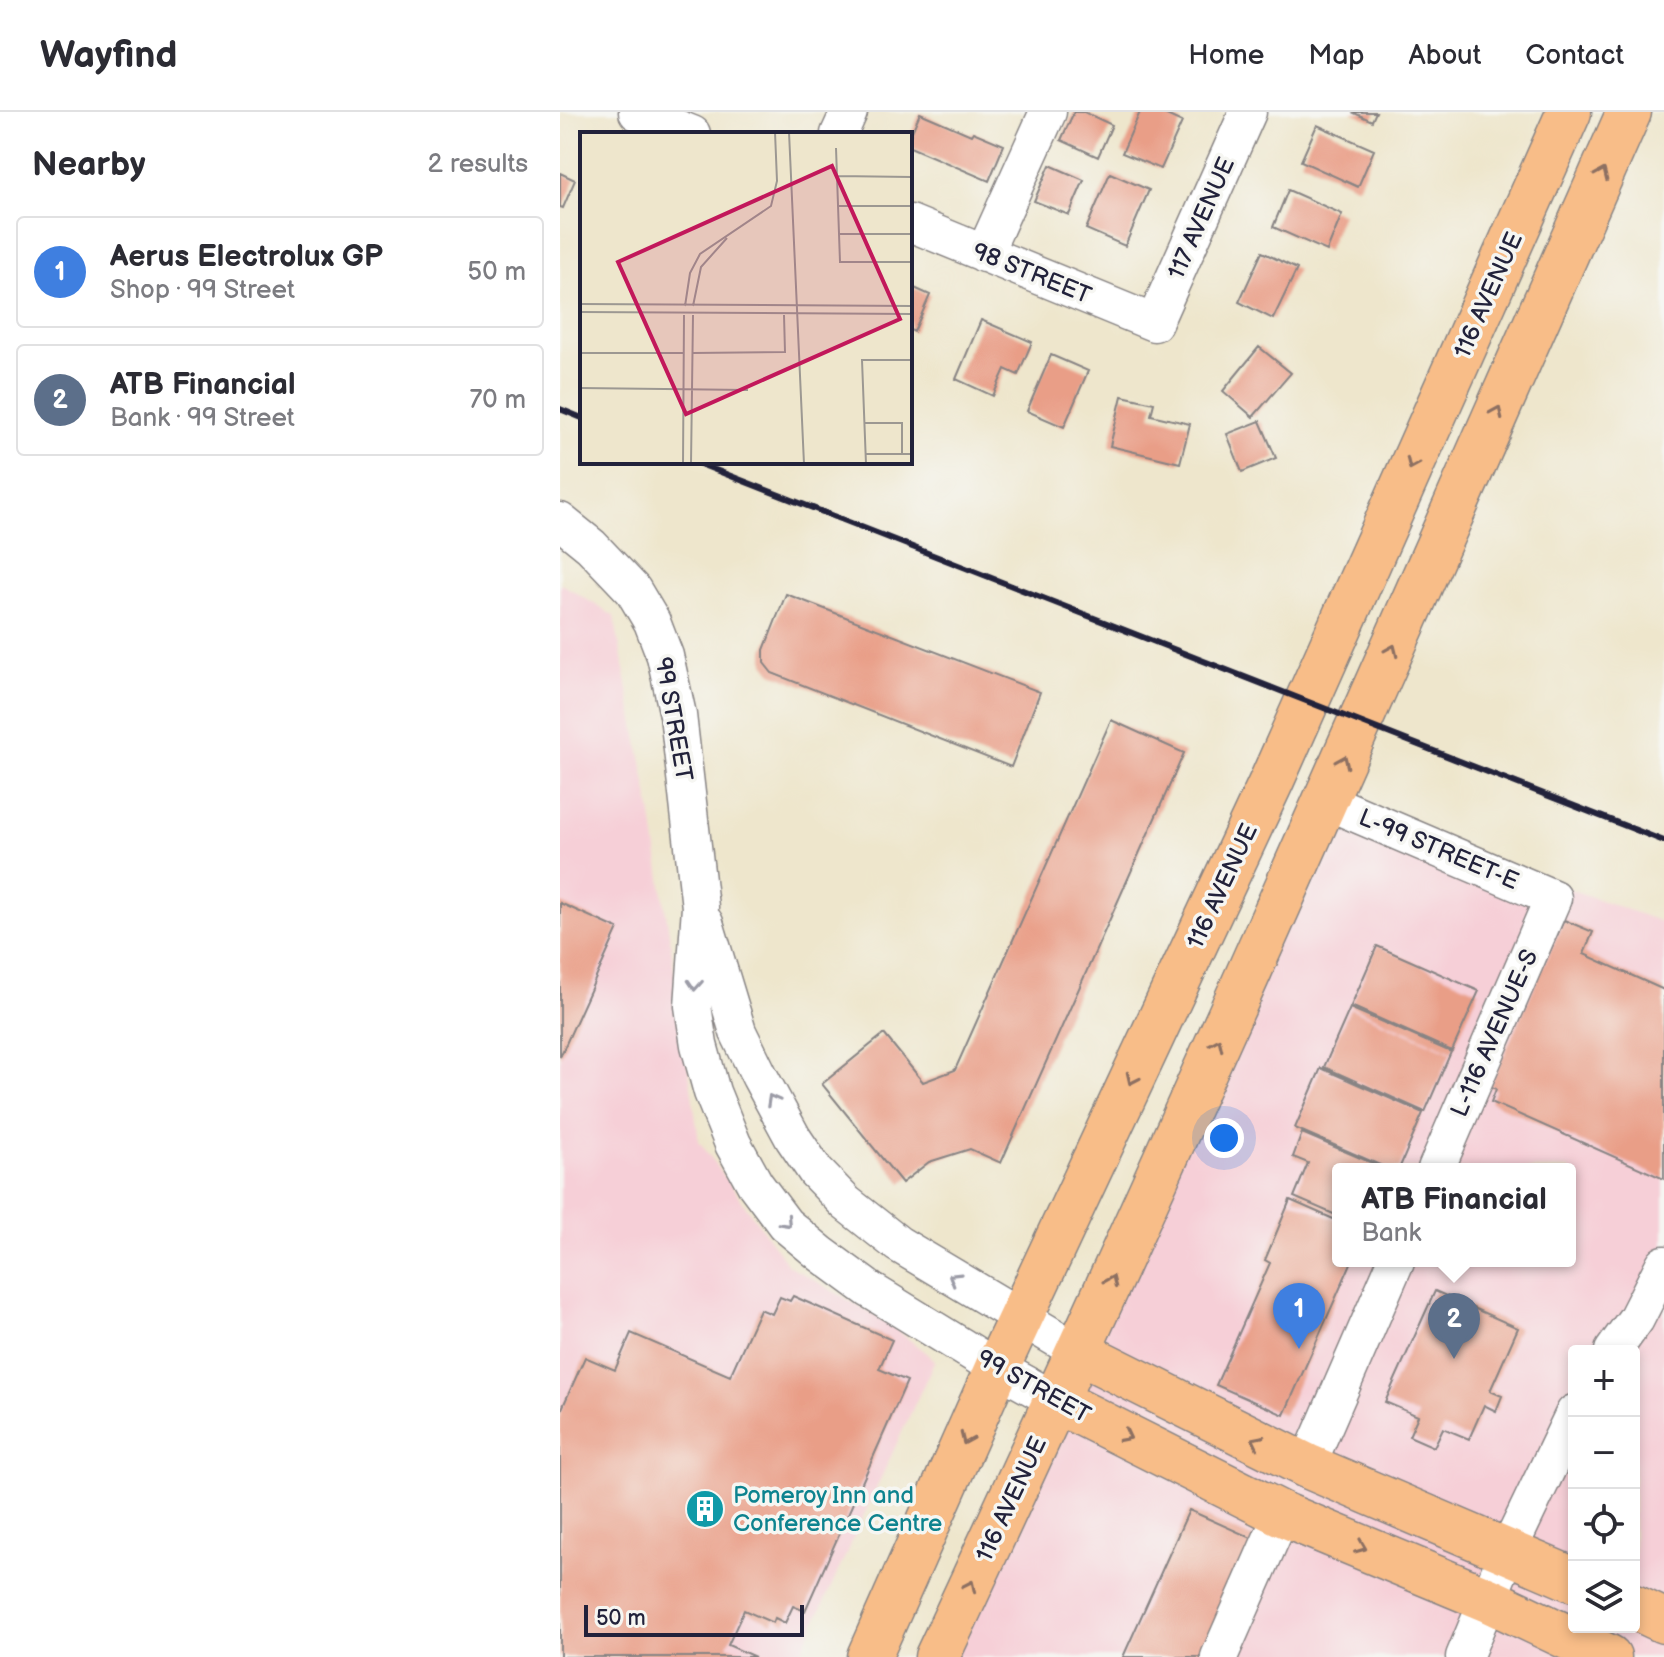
<!DOCTYPE html>
<meta charset="utf-8">
<style>
body{margin:0;font-family:"Balsamiq Sans",sans-serif;background:#f2f2f3;color:#2b2b33}
.controls{position:absolute;right:24px;bottom:24px;display:grid;overflow:hidden;border-radius:8px;box-shadow:0 4px 12px #0003}
.controls button{width:72px;height:72px;display:grid;place-items:center;padding:0;border:0;border-bottom:2px solid #e1e1e2;background:#fff;color:#2b2b33;font:40px sans-serif}
.scale{position:absolute;left:24px;bottom:20px;width:220px;box-sizing:border-box;padding-left:8px;border:4px solid #22223b;border-top:0;font-size:22px;line-height:28px;white-space:nowrap;color:#22223b;-webkit-text-stroke:6px #f6f6f2;paint-order:stroke}
.you{position:absolute;left:664px;top:1026px;width:28px;height:28px;margin:-20px;border:6px solid #fff;border-radius:50%;background:#1a73e8;box-shadow:0 0 0 12px #1a73e833}
.badge{display:grid;place-items:center;width:52px;height:52px;border-radius:50%;background:#111827;color:#fff;font-size:26px;font-weight:700}
.pin{position:absolute;translate:-50% -66px;filter:drop-shadow(0 2px 4px #0008)}
.pin::after{content:'';position:absolute;top:42px;width:28px;height:24px;background:inherit;clip-path:polygon(0 0,100% 0,50% 100%)}
.popup{position:absolute;left:772px;top:1051px;width:244px;height:104px;box-sizing:border-box;display:grid;place-content:center;border-radius:8px;background:#fff;filter:drop-shadow(0 2px 6px #0005);font-size:26px;white-space:nowrap;color:#7c7c81}
.popup b{font-size:30px;color:#2b2b33}
.popup::after{content:'';position:absolute;left:50%;top:100%;margin-left:-16px;border:16px solid transparent;border-top-color:#fff}
.list{margin:0;padding:0;list-style:none}
h2{display:flex;justify-content:space-between;align-items:center;height:104px;margin:0;padding:0 32px;font-size:34px}
h2 small{font-size:26px;font-weight:400;color:#7c7c81}
.list li{display:grid;grid-template-columns:52px 1fr auto;gap:24px;align-items:center;box-sizing:border-box;height:112px;margin:0 16px 16px;padding:0 16px;border:2px solid #e1e1e2;border-radius:8px}
.list b{display:block;font-size:30px;white-space:nowrap}
.list p{margin:0;font-size:26px;white-space:nowrap;color:#7c7c81}
.list em{font-size:26px;font-style:normal;color:#7c7c81}
.icon{flex:none;width:44px;height:44px;fill:none;stroke:currentColor;stroke-width:2;stroke-linecap:round;stroke-linejoin:round}
.map{position:relative;flex:none;width:1104px;height:1545px;overflow:hidden}
header{display:flex;align-items:center;gap:48px;box-sizing:border-box;height:112px;padding:0 40px;background:#fff;border-bottom:2px solid #e1e1e2}
header strong{font-size:38px}
nav{display:flex;gap:44px;margin-inline-start:auto;font-size:28px}
main{display:flex}
aside{flex:1;background:#fff}
.map>svg:first-child{display:block}
.built{fill:#f6cfd7;fill-rule:evenodd}
.building{fill:#e99e87}
.lines{fill:none;stroke-linecap:round;stroke-linejoin:round}
.minor-casing{stroke:#888484;stroke-width:39}
.major-casing{stroke:#888484;stroke-width:47}
.minor{stroke:#fff;stroke-width:36}
.major{stroke:#f8bd88;stroke-width:44}
.rail{stroke:#22223b;stroke-width:6}
.oneway{stroke:#8d7062}
.oneway2{stroke:#9c9ca7}
.labels{text-anchor:middle;stroke-width:7;stroke-linejoin:round;paint-order:stroke}
.street-label{font-size:24px;fill:#22223b;stroke:#f6f6f2}
.culture-label{font-size:24px;fill:#0d838f;stroke:#f6f6f2;text-anchor:start}
.inset-road{fill:none;stroke:#9c9892;stroke-width:2}
.view{fill:#c2185b;fill-opacity:0.15;stroke:#c2185b;stroke-width:4}
.inset-edge{fill:none;stroke:#22223b;stroke-width:4}
</style>
<header>
<strong>Wayfind</strong>
<nav><a>Home</a><a>Map</a><a>About</a><a>Contact</a></nav>
</header>
<main>
<aside>
<h2>Nearby<small>2 results</small></h2>
<ul class="list">
<li><span class="badge" style="background:#3f7fe0">1</span><div><b>Aerus Electrolux GP</b><p>Shop · 99 Street</p></div><em>50 m</em></li>
<li><span class="badge" style="background:#5c6f8a">2</span><div><b>ATB Financial</b><p>Bank · 99 Street</p></div><em>70 m</em></li>
</ul>
</aside>
<div class="map">
<svg width="1104" height="1545" viewBox="0 0 1104 1545">
<rect width="100%" height="100%" fill="#f6f6f2"/>
<filter id="ink" filterUnits="userSpaceOnUse"><feTurbulence type="fractalNoise" baseFrequency=".0125" numOctaves="2"/><feDisplacementMap in="SourceGraphic" scale="16" xChannelSelector="R" yChannelSelector="G"/><feConvolveMatrix kernelMatrix="1 2 1 2 8 2 1 2 1" color-interpolation-filters="sRGB"/></filter>
<filter id="wash" filterUnits="userSpaceOnUse"><feTurbulence type="fractalNoise" baseFrequency=".006" numOctaves="4" result="noise"/><feDisplacementMap in="SourceGraphic" scale="32" xChannelSelector="R" yChannelSelector="G"/><feGaussianBlur stdDeviation="1.8" result="paint"/><feColorMatrix in="noise" values="0 0 0 0 0 0 0 0 0 0 0 0 0 0 0 0 0 1.4 0 .05"/><feComposite in="paint" operator="in"/></filter>
<g filter="url(#wash)">
<rect width="100%" height="100%" fill="#eee6cc"/>
<path class="built" d="M0 471 54 504 91 697 139 1029 228 1153 328 1211 375 1248 239 1545H0Z
M766 689 1104 811V1545H377ZM778 1057H1010V1149H778ZM1014 1239H1074V1515H1014Z"/>
<g id="blocks">
<path class="building" d="M514 0H524L552 13 538 45 501 28Z
M580 0H600L622 10 601 57 562 41Z
M792 0H816L812 9Z
M360 1 411 23 413 20 444 33 429 69 350 35V24Z
M757 13 814 38 798 75 741 49Z
M490 53 524 68 509 103 474 89Z
M0 61 15 68 3 96 0 95Z
M550 61 589 78 565 134 526 117Z
M728 78 782 102 767 139 713 115Z
M702 140 737 157 713 207 679 190Z
M350 174 370 183 354 220 350 218Z
M421 208 472 230 458 263 445 257 433 284 396 267Z
M699 235 731 261 693 305 663 279Z
M491 243 528 259 504 315 467 299Z
M562 284 594 291 591 303 630 312 620 351 550 334Z
M700 309 716 346 682 360 667 322Z
M226 482 480 580 451 655 212 561 204 551V538Z
M551 608 624 641 441 1051 410 1037 369 1050 342 1071 262 972 324 922 363 970 395 958Z
M0 791 58 817 0 945Z
M1004 808 1033 820 1024 842 1104 878V1067L931 990 936 977 930 974Z
M817 834 919 879 892 939 791 894Z
M790 896 891 940 865 1000 764 955Z
M761 956 863 1001 839 1057H829L735 1016Z
M742 1021 826 1057H778V1104L734 1085 748 1051 733 1045Z
M730 1088 778 1109V1149H792L724 1303 656 1273 710 1151 705 1148Z
M875 1179 958 1216 930 1279 942 1284 936 1299 924 1293 909 1327 883 1316 874 1335 849 1324 858 1304 825 1290Z
M233 1184 332 1228 319 1257 347 1269 245 1499 233 1494 225 1511 215 1506 213 1511 184 1498 168 1533 195 1545H0V1301L25 1245 55 1258 71 1221 170 1264 200 1197 212 1202 220 1185 230 1189Z
M629 1398 696 1428 644 1545H563Z"/>
</g>
</g>
<g filter="url(#ink)">
<use href="#blocks" fill-opacity="0" stroke="#888484" stroke-width="2"/>
<g class="lines">
<g class="minor-casing">
<path id="minor" d="M77 0 132 22
M279 22 289 0
M350 111 594 211 688 0
M424 142 488 0
M0 409 31 434 73 478 92 510 105 544 118 603 140 795 133 894 139 933 152 980 173 1032 195 1072 225 1112 261 1142 310 1178 437 1256 497 1289
M766 689 993 786 876 1057
M145 811 178 920 200 965 233 1026 256 1060 286 1091 338 1132 519 1240
M1053 1239 1076 1207 1104 1152
M747 1354 836 1149
M659 1545 722 1402
M904 1545 948 1439 1014 1301"/>
</g>
<g class="major-casing">
<path id="major" d="M519 1240 747 1354 1014 1468
M497 1289 722 1402 929 1488 1049 1545
M1074 1495 1104 1509
M309 1545 437 1256 712 668 1009 0
M377 1545C616 1034 841 516 1069 0"/>
</g>
<use href="#minor" class="minor"/>
<use href="#major" class="major"/>
<path class="rail" d="M0 297 22 306
M135 350 1104 729"/>
</g>
<defs><path id="oneway-chevron" d="M-2-3.5L2.5 0L-2 3.5" fill="none" stroke-width="1.6" stroke-linecap="round" stroke-linejoin="round" transform="scale(2)"/></defs>
<g class="oneway">
<use href="#oneway-chevron" transform="translate(1042 62) rotate(-66)"/>
<use href="#oneway-chevron" transform="translate(937 300) rotate(-66)"/>
<use href="#oneway-chevron" transform="translate(852 352) rotate(114)"/>
<use href="#oneway-chevron" transform="translate(832 538) rotate(-66)"/>
<use href="#oneway-chevron" transform="translate(783 649) rotate(-66)"/>
<use href="#oneway-chevron" transform="translate(657 932) rotate(-66)"/>
<use href="#oneway-chevron" transform="translate(572 967) rotate(115)"/>
<use href="#oneway-chevron" transform="translate(551 1169) rotate(-66)"/>
<use href="#oneway-chevron" transform="translate(566 1324) rotate(27)"/>
<use href="#oneway-chevron" transform="translate(406 1327) rotate(114)"/>
<use href="#oneway-chevron" transform="translate(697 1329) rotate(-153)"/>
<use href="#oneway-chevron" transform="translate(801 1435) rotate(22)"/>
<use href="#oneway-chevron" transform="translate(410 1474) rotate(-65)"/>
</g>
<g class="oneway2">
<use href="#oneway-chevron" transform="translate(135 873) rotate(94)"/>
<use href="#oneway-chevron" transform="translate(212 988) rotate(-119)"/>
<use href="#oneway-chevron" transform="translate(226 1110) rotate(47)"/>
<use href="#oneway-chevron" transform="translate(394 1166) rotate(-149)"/>
</g>
</g>
<defs>
<g id="building-disc" transform="scale(2)"><circle r="9.5" fill="#0f9aa8" stroke="#f6f6f2"/><path d="M-4-6H4V6H1V3H-1V6H-4ZM-2.5-4.3h1.7v1.8h-1.7ZM.8-4.3h1.7v1.8H.8ZM-2.5-1h1.7V.8h-1.7ZM.8-1h1.7V.8H.8Z" fill="#fff"/></g>
</defs>
<g fill-rule="evenodd">
<use href="#building-disc" x="145" y="1397"/>
</g>
<g class="labels">
<g class="street-label">
<text transform="translate(641 106) rotate(-66)" y="8">117 AVENUE</text>
<text transform="translate(472 161) rotate(22)" y="8">98 STREET</text>
<text transform="translate(928 183) rotate(-66)" y="8">116 AVENUE</text>
<text transform="translate(114 607) rotate(80)" y="8">99 STREET</text>
<text transform="translate(879 737) rotate(23)" y="8">L-99 STREET-E</text>
<text transform="translate(662 774) rotate(-65)" y="8">116 AVENUE</text>
<text transform="translate(934 921) rotate(-66)" y="8">L-116 AVENUE-S</text>
<text transform="translate(474 1274) rotate(29)" y="8">99 STREET</text>
<text transform="translate(451 1387) rotate(-65)" y="8">116 AVENUE</text>
</g>
<g class="culture-label">
<text x="173" y="1391">Pomeroy Inn and<tspan x="173" dy="28">Conference Centre</tspan></text>
</g>
</g>
<g transform="translate(20 20)">
<rect width="332" height="332" fill="#eee6cc"/>
<path class="inset-road" d="M209 0 224 332M256 16 260 130H332M257 44 332 45M258 74H332M259 102H332M0 172 332 174M105 174 110 141 120 122 191 74 197 49 195 0M113 174 121 135 147 106M0 180 332 182M0 221H103M112 221 205 220 204 183M0 256 168 258M285 291H322V322M286 322H332M103 332 104 183M111 332 113 183M286 332 282 228H332"/>
<path class="view" d="M252 34 320 187 106 282 38 130Z"/>
<rect width="332" height="332" class="inset-edge"/>
</g>
</svg>
<div class="controls">
<button>+</button>
<button>−</button>
<button><svg class="icon" aria-label="locate" viewBox="0 0 24 24"><circle cx="12" cy="12" r="6"/><path d="M12 2v4M12 18v4M2 12h4M18 12h4"/></svg></button>
<button><svg class="icon" aria-label="layers" viewBox="0 0 24 24"><path d="M12 4l9 5-9 5-9-5zM3 14l9 5 9-5"/></svg></button>
</div>
<div class="scale">50 m</div>
<div class="you"></div>
<div class="pin badge" style="left:739px;top:1237px;background:#3f7fe0">1</div>
<div class="pin badge" style="left:894px;top:1247px;background:#5c6f8a">2</div>
<div class="popup"><b>ATB Financial</b>Bank</div>
</div>
</main>
